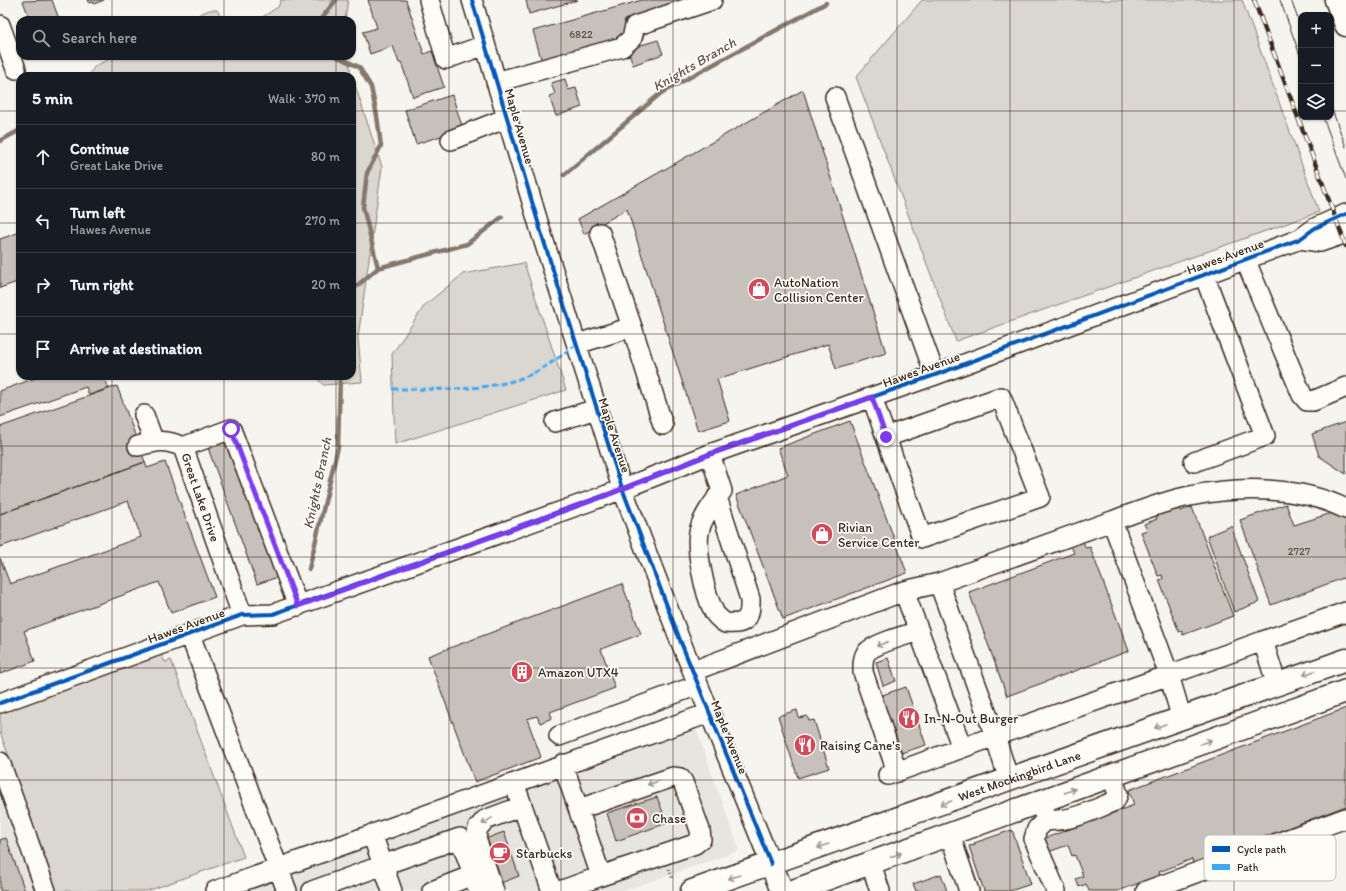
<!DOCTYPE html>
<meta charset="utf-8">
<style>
body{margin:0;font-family:Itim,sans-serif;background:#20242c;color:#f1f3f6}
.controls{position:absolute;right:12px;top:12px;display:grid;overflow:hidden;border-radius:8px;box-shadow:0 1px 3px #0004}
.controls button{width:36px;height:36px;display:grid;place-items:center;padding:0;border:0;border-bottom:1px solid #363941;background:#171b24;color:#f1f3f6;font:20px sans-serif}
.stop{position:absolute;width:12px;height:12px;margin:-9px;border:3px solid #7c3aed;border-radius:50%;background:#fff}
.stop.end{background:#7c3aed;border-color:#fff;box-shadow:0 1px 4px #0008}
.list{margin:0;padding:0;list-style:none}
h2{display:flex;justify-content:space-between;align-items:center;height:52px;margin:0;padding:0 16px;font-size:17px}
h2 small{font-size:13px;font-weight:400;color:#9ea1a6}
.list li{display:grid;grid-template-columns:26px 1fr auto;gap:12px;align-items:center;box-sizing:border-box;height:64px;padding:0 16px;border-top:1px solid #363941}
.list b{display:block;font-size:15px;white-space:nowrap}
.list p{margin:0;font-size:13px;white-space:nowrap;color:#9ea1a6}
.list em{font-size:13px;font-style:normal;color:#9ea1a6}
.icon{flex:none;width:22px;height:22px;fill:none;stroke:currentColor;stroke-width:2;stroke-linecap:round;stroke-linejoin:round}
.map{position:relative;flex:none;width:1346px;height:891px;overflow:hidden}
.search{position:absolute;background:#171b24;box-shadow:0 1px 3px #0004;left:16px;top:16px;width:340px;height:44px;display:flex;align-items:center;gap:10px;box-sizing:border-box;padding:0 14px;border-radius:12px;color:#9ea1a6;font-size:15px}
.panel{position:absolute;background:#171b24;box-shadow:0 1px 3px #0004;left:16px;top:72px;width:340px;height:308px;border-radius:12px}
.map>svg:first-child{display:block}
.built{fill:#e7e5df}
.green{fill:#dad6d0;stroke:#8a8077}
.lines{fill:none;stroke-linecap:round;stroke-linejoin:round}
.stream{stroke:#84786e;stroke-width:4.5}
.building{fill:#c7c1bb;stroke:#3b2a1e}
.minor-casing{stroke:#3b2a1e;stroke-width:22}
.major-casing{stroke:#3b2a1e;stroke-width:25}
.path{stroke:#3b2a1e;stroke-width:2.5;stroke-dasharray:1 3;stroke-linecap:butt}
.minor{stroke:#fdfcf7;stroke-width:19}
.major{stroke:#fdfcf7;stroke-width:22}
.tram{stroke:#3b2a1e;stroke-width:1}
.rail-casing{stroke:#3b2a1e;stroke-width:4.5}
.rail{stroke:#fdfcf7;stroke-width:3;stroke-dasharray:9;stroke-linecap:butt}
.quiet{stroke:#3fa9f5;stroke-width:3;stroke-dasharray:6 3;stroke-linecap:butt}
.cycleway-casing{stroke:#fdfcf7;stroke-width:6}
.cycleway{stroke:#0057b8;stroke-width:4}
.oneway{stroke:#9c938a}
.route{stroke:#7c3aed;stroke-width:5}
.grid{fill:none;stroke:#3b2a1e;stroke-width:1;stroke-opacity:0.55}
.labels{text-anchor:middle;stroke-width:3.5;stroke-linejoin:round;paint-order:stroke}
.number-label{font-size:11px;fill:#5e5045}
.street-label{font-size:13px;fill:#3b2a1e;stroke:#fdfcf7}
.poi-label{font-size:13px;fill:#3b2a1e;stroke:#fdfcf7;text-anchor:start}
.water-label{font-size:14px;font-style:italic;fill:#65584d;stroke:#fdfcf7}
.key{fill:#fdfcf7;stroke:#c3bdb6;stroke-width:1}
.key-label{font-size:11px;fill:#3b2a1e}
</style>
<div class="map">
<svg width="1346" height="891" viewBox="0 0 1346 891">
<rect width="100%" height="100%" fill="#f5f4ee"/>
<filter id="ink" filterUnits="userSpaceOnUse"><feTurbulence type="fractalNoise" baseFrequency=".025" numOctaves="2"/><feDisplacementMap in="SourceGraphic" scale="8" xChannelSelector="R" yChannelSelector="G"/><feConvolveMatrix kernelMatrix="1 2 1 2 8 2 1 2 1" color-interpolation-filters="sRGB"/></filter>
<g filter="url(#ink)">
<path class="built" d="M695 726 738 846V851L623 891H233Z
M0 789 37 891H0Z"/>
<path class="green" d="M281 0H348L345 20H258L278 7Z
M922 0H1242L1319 212 956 341 856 77Z
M209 10H217L223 20H188Z
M116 56H347L352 76H88L95 66Z
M352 76 382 167 358 337 362 382 323 385 315 376H352Z
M524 263 566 390 395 444 392 354 425 305 463 274Z
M157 653 162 656 165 662 171 660 244 857 147 891H57L0 732V712Z"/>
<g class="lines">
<path class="stream" d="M320 20 336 0
M336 56 359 67 371 87 377 116 381 146 367 173 363 207 378 268
M0 141 20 130
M564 175 661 93 826 3
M352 290 378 268 467 244 502 217
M309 569 338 447 340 376"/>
</g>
<path class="building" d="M52 0 59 19 30 20 23 1Z
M88 0H104L94 4 93 2 89 3Z
M368 0H406L424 54 432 51 444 87 413 97 401 62 399 63 393 46 370 54 363 32 377 28Z
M526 0H578L529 14Z
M642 0H677L678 4 624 20 629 36 543 65 533 31Z
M658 40 663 54 633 65 628 49Z
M565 79 568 90 576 88 582 107 556 116 549 96 555 94 551 83Z
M803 90 886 353 836 369 828 344 717 379 730 421 698 431 627 209 584 234 578 219Z
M452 95 463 129 416 144 405 110Z
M20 232V281L0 288V239Z
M41 376H110L111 378 105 380 109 388 89 395 86 387 0 417V391Z
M117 386 145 462 0 514V427Z
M850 421 907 573 783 619 736 495 788 475 778 448Z
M1346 422V474L1319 456 1312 434Z
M229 441 278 577 257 584 208 448Z
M145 462 147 468 165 462 215 597 171 613 159 582 24 631 35 661 0 674V558L10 584 141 537 128 501 0 547V514Z
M1177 502 1180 511 1192 507 1233 616 1183 635 1182 631 1179 632 1159 580 1163 579 1162 575 1158 576 1141 532 1147 530 1144 524 1157 519 1153 511Z
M1286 504 1294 525 1332 513 1346 519V577L1271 605 1240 520Z
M1231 526 1259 602 1234 612 1207 536Z
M1082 540 1086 548 1090 547 1129 651 1007 696 969 592 1074 553 1070 544Z
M622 584 641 634 601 649 615 688 550 712 552 718 540 723 537 716 527 719 541 757 475 782 428 656Z
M888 658 896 681 883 686 876 662Z
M906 687 926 745 898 754 879 696Z
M1346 708V806L1193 864 1192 859 1159 872 1160 875 1118 891H1089L1086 884 1079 887 1076 879 1083 876 1075 855 1072 856 1068 845 1048 852 1043 839 1134 805 1129 790Z
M797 710 799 718 807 716 809 721 814 720 829 768 798 778 778 716Z
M657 797 667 823 616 841 607 813Z
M1012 830 1031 884 1010 891H984L969 846 975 845 974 843Z
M504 832 519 876 501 883 485 839Z
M6 838 25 891H0V840Z
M941 874 947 891H916L913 884Z"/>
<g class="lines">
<g class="minor-casing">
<path id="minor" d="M429 0 446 59 485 45
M472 0 541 232 622 488 680 640 771 864
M0 25 16 69
M496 82 622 47 632 38 635 26 712 0
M835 97 935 375
M451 140 507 118
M600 233 632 327
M1300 239 1320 242 1346 233
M1245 259 1302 395 1307 401H1313L1346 387
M577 344 632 327 663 425
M872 397C888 444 905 491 922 538L1040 497 1001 397 886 437
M144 415 154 442
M555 422 596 409
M138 446C158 441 164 439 183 447
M710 454 722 491C714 503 704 514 700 528 694 547 705 594 714 612 716 616 721 620 725 623 745 625 751 620 750 599L717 497
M1194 462 1265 436 1204 275
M1112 521C1137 512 1164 501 1190 496 1240 486 1300 486 1346 509
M904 591 962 748
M242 615 183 447 231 429 298 606
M190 635 287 891
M693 671 904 591 939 583
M1277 685 1263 641 1346 612
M0 703 242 615 273 614 607 495 710 454 935 375 1300 239 1315 228 1346 214
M559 736 698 685
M0 762 46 891
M563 764 601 876 695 844 701 839 700 830 683 782 680 778 673 777 579 809
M897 772 863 672C863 666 862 659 866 653 873 644 906 635 919 631
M888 775 995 736 939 583 1112 521 1169 675 1263 641
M1009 780 995 736 1169 675 1182 719
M518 794 552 891
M1040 802 1046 820C1069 823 1095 809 1115 801L1118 794 1112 776
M1046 820 1037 829 1034 839 1056 891
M372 834 383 865 460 838 479 891
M950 835 969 891
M871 864 880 891
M215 891 709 713
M312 891 383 865 392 891
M432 891 473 875
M494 891 476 838 478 828 485 820 522 806
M560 891 601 876
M1146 891 1346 818"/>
</g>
<g class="major-casing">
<g id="major">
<path d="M1336 0 1346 25"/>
<path d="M771 864 782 891"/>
<path id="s1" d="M692 891 1346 660"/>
<path d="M793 891 1346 691"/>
</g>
</g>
<path class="path" d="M669 869 672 878"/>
<use href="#minor" class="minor"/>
<use href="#major" class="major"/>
<path class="tram" d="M1280 0 1301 58
M1291 0 1301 27
M1331 107 1346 147
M1323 117 1346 179"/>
<g class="rail-casing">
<path id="rail" d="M1254 0 1346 246"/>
</g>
<use href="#rail" class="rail"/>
<path class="quiet" d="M392 389C436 389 481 392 522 378 543 370 560 357 577 344"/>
<g class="cycleway-casing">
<path id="cycleway" d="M472 0 541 232 622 488 680 640 771 864
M0 703 242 615 273 614 607 495 710 454 935 375 1300 239 1315 228 1346 214"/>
</g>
<use href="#cycleway" class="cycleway"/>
</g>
<defs><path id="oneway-shaft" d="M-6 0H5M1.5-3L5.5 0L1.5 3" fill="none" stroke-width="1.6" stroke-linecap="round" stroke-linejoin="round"/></defs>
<g class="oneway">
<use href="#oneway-shaft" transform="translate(882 644) rotate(159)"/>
<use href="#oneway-shaft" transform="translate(1309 673) rotate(160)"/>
<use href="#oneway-shaft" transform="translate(1160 726) rotate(160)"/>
<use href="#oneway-shaft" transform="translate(1206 742) rotate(-20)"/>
<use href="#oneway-shaft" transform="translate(653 783) rotate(161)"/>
<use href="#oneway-shaft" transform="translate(1070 791) rotate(-20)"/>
<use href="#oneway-shaft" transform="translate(946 803) rotate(160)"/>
<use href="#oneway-shaft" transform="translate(487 821) rotate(148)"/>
<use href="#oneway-shaft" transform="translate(823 846) rotate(161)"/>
<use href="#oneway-shaft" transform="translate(896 855) rotate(-20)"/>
<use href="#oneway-shaft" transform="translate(734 877) rotate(161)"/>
</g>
</g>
<g class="lines" filter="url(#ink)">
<path class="route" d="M231 429 298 606 607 495 710 454 872 397 886 437"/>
</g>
<path class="grid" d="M112 0V20M224 0V20M336 0V20M449 0V891M561 0V891M673 0V891M785 0V891M897 0V891M1010 0V891M1122 0V891M1234 0V891M112 56V76M224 56V76M336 56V76M0 111H20M352 111H1301M1331 111H1346M0 223H20M352 223H1346M0 334H20M352 334H1346M112 376V891M224 376V891M336 376V891M0 446H1346M0 557H1346M0 668H1346M0 780H1346"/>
<defs>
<g id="shop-disc" transform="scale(1.15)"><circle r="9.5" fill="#d1495b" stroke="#fdfcf7"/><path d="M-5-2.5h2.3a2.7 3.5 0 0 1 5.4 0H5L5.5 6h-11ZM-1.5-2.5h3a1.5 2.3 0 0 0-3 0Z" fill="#fff"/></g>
<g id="building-disc" transform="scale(1.15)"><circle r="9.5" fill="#d1495b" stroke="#fdfcf7"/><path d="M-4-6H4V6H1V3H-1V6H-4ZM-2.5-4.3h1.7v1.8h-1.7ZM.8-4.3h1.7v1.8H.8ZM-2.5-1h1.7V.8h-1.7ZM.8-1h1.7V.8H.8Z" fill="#fff"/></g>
<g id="restaurant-disc" transform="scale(1.15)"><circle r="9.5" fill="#d1495b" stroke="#fdfcf7"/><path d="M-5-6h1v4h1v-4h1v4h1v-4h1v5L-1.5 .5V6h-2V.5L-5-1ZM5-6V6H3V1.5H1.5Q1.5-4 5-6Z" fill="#fff"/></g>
<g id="bank-disc" transform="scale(1.15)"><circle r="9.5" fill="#d1495b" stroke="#fdfcf7"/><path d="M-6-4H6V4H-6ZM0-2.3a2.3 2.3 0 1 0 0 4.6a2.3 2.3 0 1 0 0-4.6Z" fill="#fff"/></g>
<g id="cafe-disc" transform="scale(1.15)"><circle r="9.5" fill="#d1495b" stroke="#fdfcf7"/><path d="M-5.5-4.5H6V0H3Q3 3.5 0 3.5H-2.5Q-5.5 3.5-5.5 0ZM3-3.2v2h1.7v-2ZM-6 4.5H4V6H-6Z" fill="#fff"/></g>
</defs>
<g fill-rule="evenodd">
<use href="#shop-disc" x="759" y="289"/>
<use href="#shop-disc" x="822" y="534"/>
<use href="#building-disc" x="522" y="672"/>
<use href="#restaurant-disc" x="909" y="718"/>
<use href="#restaurant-disc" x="805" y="745"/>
<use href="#bank-disc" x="637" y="818"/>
<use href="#cafe-disc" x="500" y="853"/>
</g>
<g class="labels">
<g class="number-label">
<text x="581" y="38">6822</text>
<text x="1299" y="555">2727</text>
</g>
<g class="street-label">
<text transform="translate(520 126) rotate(74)" y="5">Maple Avenue</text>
<text transform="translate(1225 256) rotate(-20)" y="5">Hawes Avenue</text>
<text transform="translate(921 369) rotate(-20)" y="5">Hawes Avenue</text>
<text transform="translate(615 435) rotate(72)" y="5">Maple Avenue</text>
<text transform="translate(201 497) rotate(71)" y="5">Great Lake Drive</text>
<text transform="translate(186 625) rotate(-20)" y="5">Hawes Avenue</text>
<text transform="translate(730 737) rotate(68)" y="5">Maple Avenue</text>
<text dy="5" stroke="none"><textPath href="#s1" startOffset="347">West Mockingbird Lane</textPath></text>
</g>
<g class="poi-label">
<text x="774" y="287">AutoNation<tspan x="774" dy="15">Collision Center</tspan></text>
<text x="838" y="532">Rivian<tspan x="838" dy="15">Service Center</tspan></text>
<text x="538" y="677">Amazon UTX4</text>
<text x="924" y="723">In-N-Out Burger</text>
<text x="820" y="750">Raising Cane's</text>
<text x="652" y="823">Chase</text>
<text x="516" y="858">Starbucks</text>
</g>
<g class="water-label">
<text transform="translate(694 64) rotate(-30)" y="5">Knights Branch</text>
<text transform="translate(317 483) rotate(-78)" y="5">Knights Branch</text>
</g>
</g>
<rect x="1204" y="835" width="132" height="46" rx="6" class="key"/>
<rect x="1212" y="846" width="18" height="6" fill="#0057b8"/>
<rect x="1212" y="864" width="18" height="6" fill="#3fa9f5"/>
<g class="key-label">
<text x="1237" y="853">Cycle path</text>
<text x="1237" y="871">Path</text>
</g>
</svg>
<div class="controls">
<button>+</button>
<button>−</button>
<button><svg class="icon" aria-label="layers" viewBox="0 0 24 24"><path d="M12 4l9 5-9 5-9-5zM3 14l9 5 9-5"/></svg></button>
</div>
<div class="stop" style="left:231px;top:429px"></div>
<div class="stop end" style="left:886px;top:437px"></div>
<div class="search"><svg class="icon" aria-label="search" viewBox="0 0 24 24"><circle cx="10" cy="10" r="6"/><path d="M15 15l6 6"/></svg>Search here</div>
<section class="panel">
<h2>5 min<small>Walk · 370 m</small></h2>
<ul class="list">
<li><svg class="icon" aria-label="ahead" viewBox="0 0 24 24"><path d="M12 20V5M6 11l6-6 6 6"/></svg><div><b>Continue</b><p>Great Lake Drive</p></div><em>80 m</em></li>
<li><svg class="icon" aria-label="left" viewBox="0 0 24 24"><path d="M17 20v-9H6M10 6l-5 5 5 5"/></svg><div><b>Turn left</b><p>Hawes Avenue</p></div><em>270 m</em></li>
<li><svg class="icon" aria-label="right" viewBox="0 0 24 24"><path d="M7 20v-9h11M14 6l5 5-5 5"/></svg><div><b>Turn right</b></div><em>20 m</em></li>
<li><svg class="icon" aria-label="arrive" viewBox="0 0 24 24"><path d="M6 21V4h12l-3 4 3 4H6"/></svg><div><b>Arrive at destination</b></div></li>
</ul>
</section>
</div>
